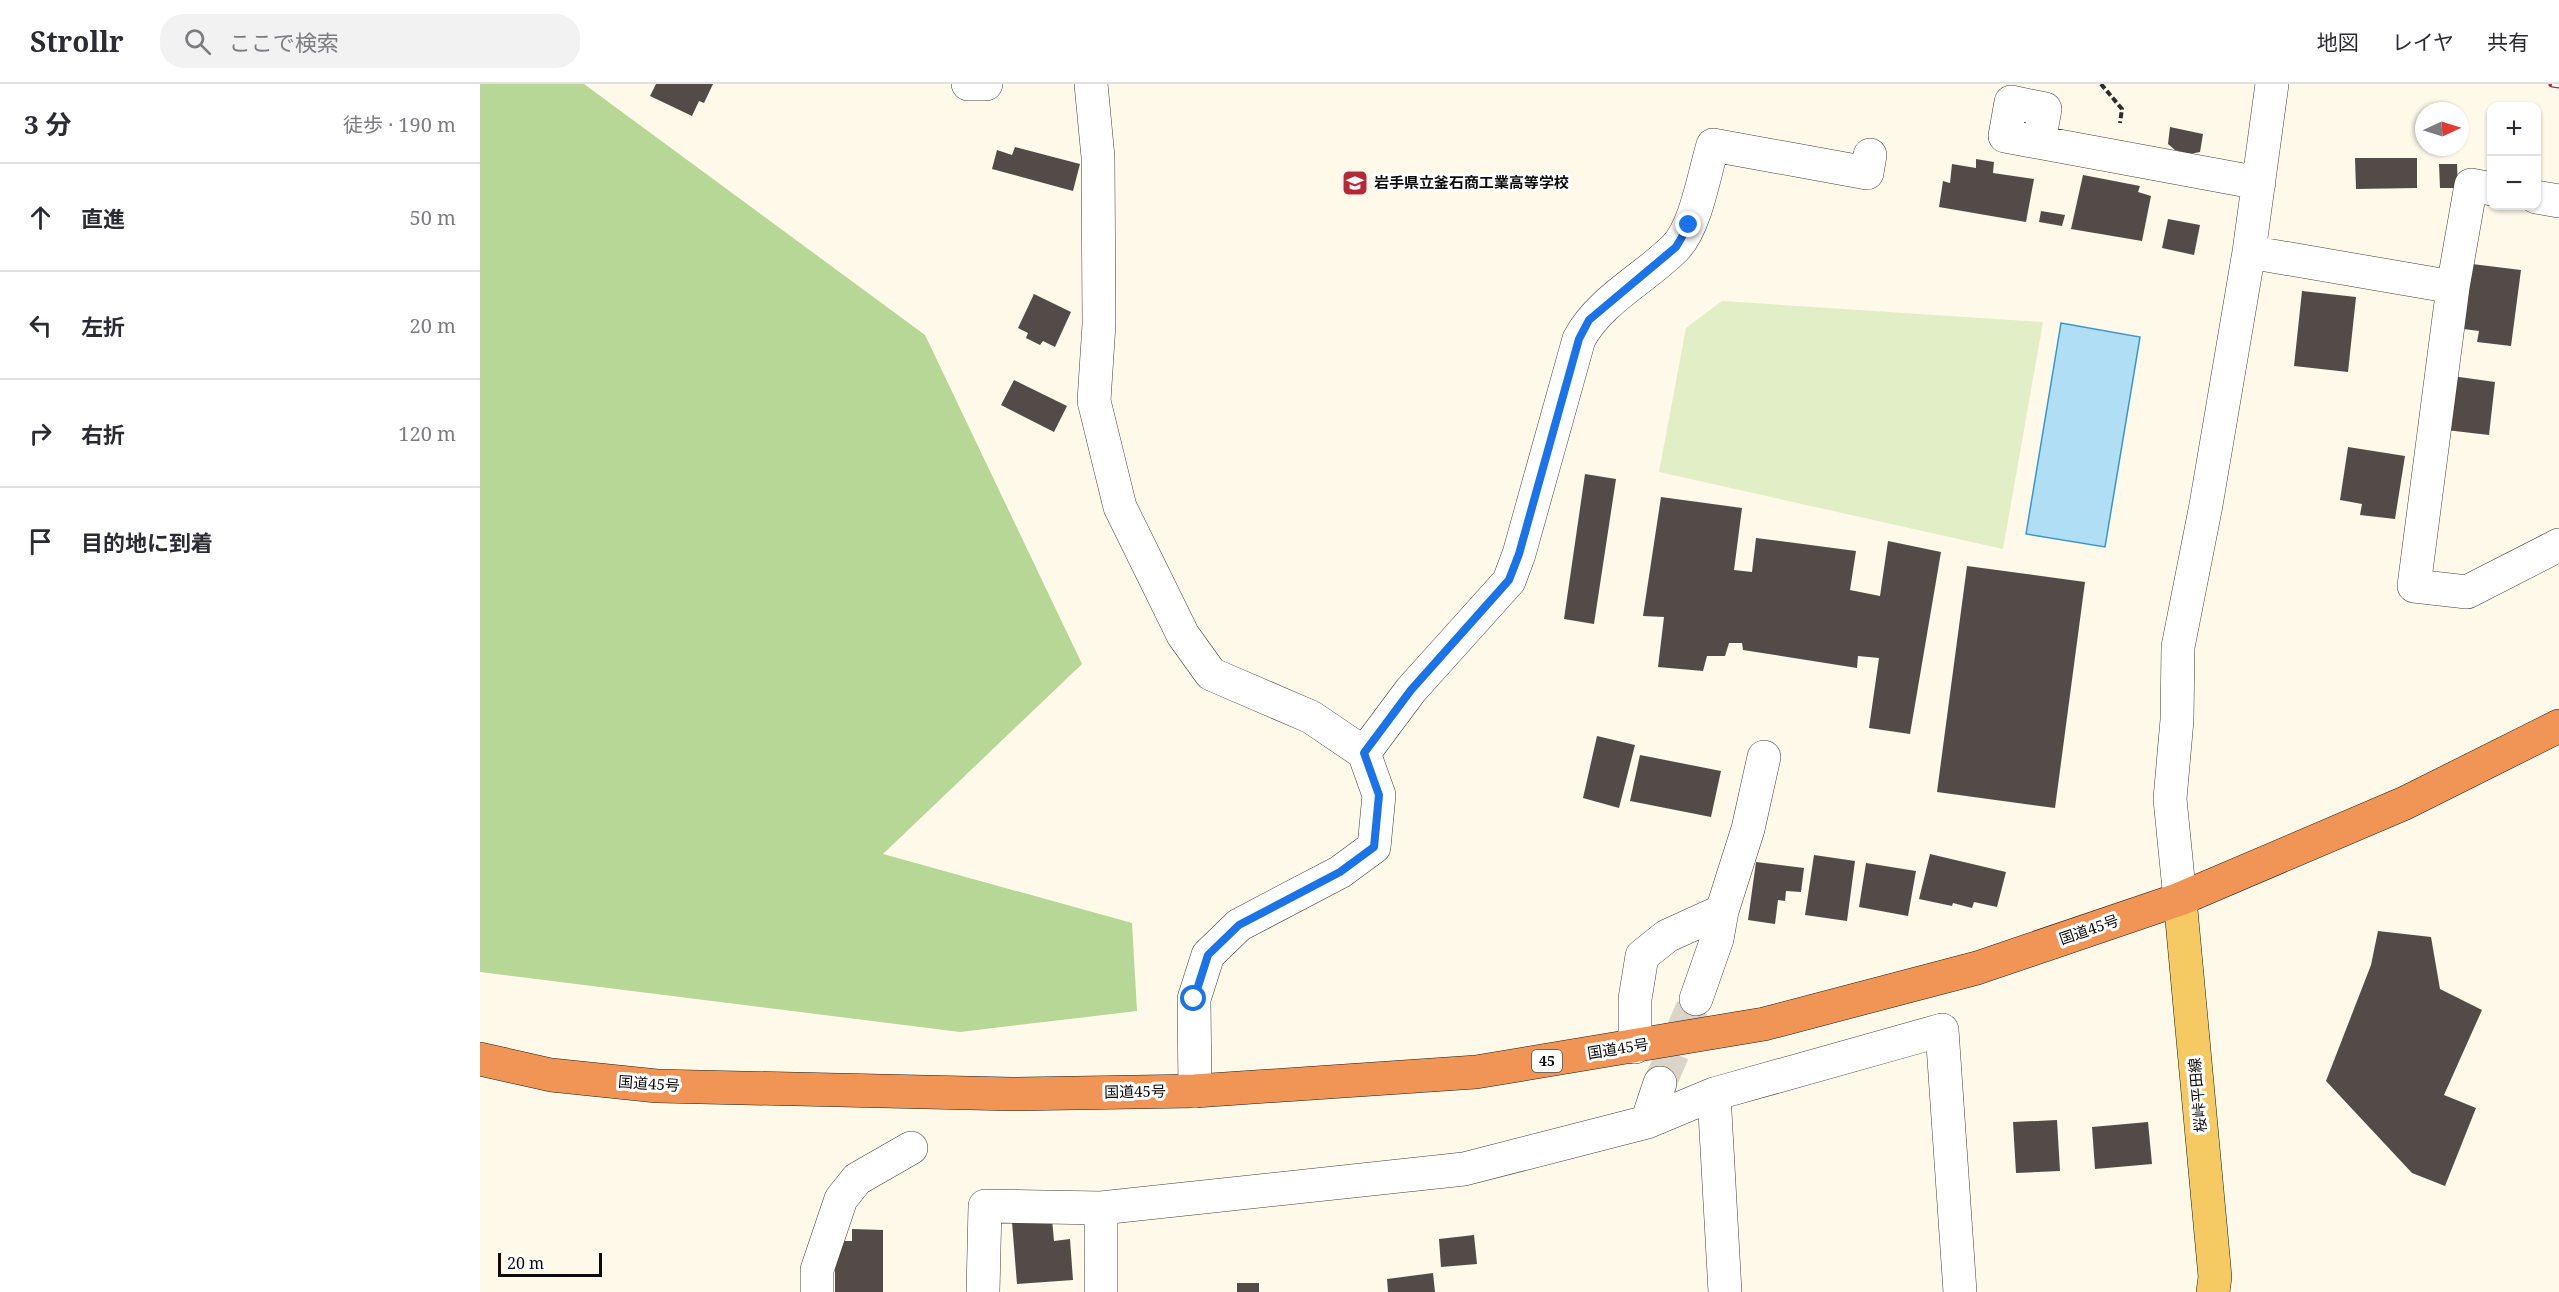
<!DOCTYPE html>
<html lang="ja">
<meta charset="utf-8">
<style>
body{margin:0;font-family:"Noto Serif","Noto Sans JP",serif;background:#f2f2f3;color:#2b2b33}
.controls{position:absolute;right:18px;top:18px;display:grid;overflow:hidden;border-radius:12px;box-shadow:0 2px 4px #0004}
.controls button{width:54px;height:54px;display:grid;place-items:center;padding:0;border:0;border-bottom:2px solid #e1e1e2;background:#fff;color:#2b2b33;font:30px sans-serif}
.compass{position:absolute;left:1935px;top:18px;width:54px;height:54px;border-radius:50%;background:#fff;box-shadow:0 2px 4px #0004;rotate:86deg}
.scale{position:absolute;left:18px;bottom:15px;width:104px;box-sizing:border-box;padding-left:6px;border:3px solid #0b0b0b;border-top:0;font-size:16px;line-height:21px;white-space:nowrap;color:#0b0b0b;-webkit-text-stroke:4px #fff;paint-order:stroke}
.stop{position:absolute;width:18px;height:18px;margin:-14px;border:4px solid #1a73e8;border-radius:50%;background:#fff}
.stop.end{background:#1a73e8;border-color:#fff;box-shadow:0 2px 6px #0008}
.list{margin:0;padding:0;list-style:none}
h2{display:flex;justify-content:space-between;align-items:center;height:78px;margin:0;padding:0 24px;font-size:26px}
h2 small{font-size:20px;font-weight:400;color:#7c7c81}
.list li{display:grid;grid-template-columns:39px 1fr auto;gap:18px;align-items:center;box-sizing:border-box;height:108px;padding:0 24px;border-top:2px solid #e1e1e2}
.list b{display:block;font-size:22px;white-space:nowrap}
.list em{font-size:20px;font-style:normal;color:#7c7c81}
.icon{flex:none;width:33px;height:33px;fill:none;stroke:currentColor;stroke-width:2;stroke-linecap:round;stroke-linejoin:round}
.map{position:relative;flex:none;width:2079px;height:1208px;overflow:hidden}
header{display:flex;align-items:center;gap:36px;box-sizing:border-box;height:84px;padding:0 30px;background:#fff;border-bottom:2px solid #e1e1e2}
header strong{font-size:28px}
nav{display:flex;gap:33px;margin-inline-start:auto;font-size:21px}
.search{width:420px;height:54px;background:#f2f2f3;display:flex;align-items:center;gap:15px;box-sizing:border-box;padding:0 21px;border-radius:24px;color:#7c7c81;font-size:22px}
main{display:flex}
aside{flex:1;background:#fff}
.map>svg:first-child{display:block}
.forest{fill:#b6d795}
.pitch{fill:#e2eec6}
.water{fill:#b0def4;stroke:#3996c9;stroke-width:1.5}
.building{fill:#534b48}
.lines{fill:none;stroke-linecap:round;stroke-linejoin:round}
.minor-tunnel{stroke:#dad5c8;stroke-width:33;stroke-dasharray:33 16;stroke-linecap:butt}
.minor-casing{stroke:#3e3e3e;stroke-width:34}
.major-casing{stroke:#1c1c1c;stroke-width:34}
.highway-casing{stroke:#1c1c1c;stroke-width:34}
.path{stroke:#2d2d2d;stroke-width:4;stroke-dasharray:6 3;stroke-linecap:butt}
.minor{stroke:#fff;stroke-width:33}
.major{stroke:#f5ca63;stroke-width:33}
.highway{stroke:#f09555;stroke-width:33}
.rail-casing{stroke:#b62835;stroke-width:7}
.rail{stroke:#fff;stroke-width:4.5;stroke-dasharray:14;stroke-linecap:butt}
.route{stroke:#1a73e8;stroke-width:8}
.labels{text-anchor:middle;stroke-width:6;stroke-linejoin:round;paint-order:stroke}
.shield{fill:#fff;stroke:#545454;stroke-width:1.5}
.shield-label{font-size:14px;font-weight:bold;fill:#0b0b0b}
.poi-label{font-size:15px;font-weight:bold;fill:#0b0b0b;stroke:#fff;text-anchor:start}
.street-label{font-size:15px;fill:#0b0b0b;stroke:#fff}
</style>
<header>
<strong>Strollr</strong>
<div class="search"><svg class="icon" aria-label="search" viewBox="0 0 24 24"><circle cx="10" cy="10" r="6"/><path d="M15 15l6 6"/></svg>ここで検索</div>
<nav><a>地図</a><a>レイヤ</a><a>共有</a></nav>
</header>
<main>
<aside>
<h2>3 分<small>徒歩 · 190 m</small></h2>
<ul class="list">
<li><svg class="icon" aria-label="ahead" viewBox="0 0 24 24"><path d="M12 20V5M6 11l6-6 6 6"/></svg><div><b>直進</b></div><em>50 m</em></li>
<li><svg class="icon" aria-label="left" viewBox="0 0 24 24"><path d="M17 20v-9H6M10 6l-5 5 5 5"/></svg><div><b>左折</b></div><em>20 m</em></li>
<li><svg class="icon" aria-label="right" viewBox="0 0 24 24"><path d="M7 20v-9h11M14 6l5 5-5 5"/></svg><div><b>右折</b></div><em>120 m</em></li>
<li><svg class="icon" aria-label="arrive" viewBox="0 0 24 24"><path d="M6 21V4h12l-3 4 3 4H6"/></svg><div><b>目的地に到着</b></div></li>
</ul>
</aside>
<div class="map">
<svg width="2079" height="1208" viewBox="0 0 2079 1208">
<rect width="100%" height="100%" fill="#fef9e9"/>
<path class="forest" d="M0 0H104L445 251 602 580 403 770 652 839 657 927 480 948 0 888Z"/>
<path class="pitch" d="M1242 217 1563 238 1523 465 1179 388 1206 244Z"/>
<path class="water" d="M1581 239 1660 253 1625 463 1546 450Z"/>
<path class="building" d="M176 0H233L224 19 219 17 212 32 170 12Z
M1690 43 1723 50 1720 68 1710 70 1695 66 1688 60Z
M535 63 600 80 593 107 512 85 517 66 532 71Z
M1875 74H1937V104L1876 105Z
M1496 75 1514 78 1513 89 1554 95 1546 138 1459 123 1463 97 1470 99 1472 80 1496 84Z
M1959 80H1977L1978 104H1960Z
M1603 91 1660 102 1658 108 1671 112 1662 157 1591 145Z
M1561 127 1585 131 1582 142 1559 138Z
M1688 135 1720 141 1714 171 1682 164Z
M1984 179 2041 186 2031 262 1997 258 1999 247 1976 244Z
M1822 207 1876 213 1868 288 1814 282Z
M554 210 591 228 575 263 563 257 560 261 546 254 548 249 538 244Z
M1972 292 2015 298 2009 351 1966 346Z
M534 296 587 322 574 348 521 321Z
M1868 363 1925 372 1915 435 1880 431 1882 420 1860 416Z
M1105 390 1136 395 1114 540 1084 535Z
M1181 413 1262 424 1254 486 1272 488 1276 454 1376 467 1370 506 1400 512 1408 457 1461 468 1430 650 1389 644 1399 574 1378 572 1377 584 1263 566 1262 559H1249L1245 572H1227L1223 587 1178 583 1184 533 1163 532Z
M1487 482 1605 498 1575 724 1457 708Z
M1117 652 1155 661 1139 724 1103 714Z
M1160 671 1241 687 1231 733 1150 717Z
M1450 770 1526 788 1517 823 1494 818 1492 824 1473 819 1472 822 1439 815Z
M1334 771 1375 777 1367 837 1325 831Z
M1276 778 1324 784 1321 808 1306 807 1305 817 1298 816 1295 840 1268 836Z
M1386 779 1436 787 1428 832 1379 823Z
M1898 847 1951 853 1960 905 2002 926 1964 1011 1996 1024 1965 1102 1932 1089 1846 997 1891 881Z
M1577 1036 1580 1087 1536 1089 1533 1038Z
M1668 1038 1672 1080 1615 1085 1612 1043Z
M572 1135 574 1157 590 1155 593 1196 537 1200 532 1138Z
M372 1145 403 1146V1208H355V1157H372Z
M994 1151 997 1180 961 1183 959 1155Z
M953 1189 955 1208H908L907 1195Z
M757 1199H779V1208H757Z"/>
<g class="lines">
<path class="minor-tunnel" d="M1180 999 1216 915"/>
<g class="minor-casing">
<path id="minor" d="M488 0H506
M611 0 618 73 619 240 614 317 640 423 703 551 731 590 831 633 884 669 899 711 894 763 860 788 759 841 728 871 714 915 715 1007
M1559 58 1565 25 1531 18 1525 52 1779 99
M2056 113 2079 117
M1769 168 1973 203 1991 101 2012 105
M1973 203 1934 502 1987 508 2079 461
M884 669 931 606 1029 497 1039 470 1099 255C1120 216 1164 195 1195 164 1216 143 1224 90 1233 61L1387 89 1390 71
M1700 815 1690 715 1697 636 1698 563 1726 421 1769 168 1792 0
M1216 915 1237 855 1242 827
M1155 963V915L1162 872 1187 852 1242 827 1268 745 1284 673
M1167 1038 1180 999
M621 1124V1208
M337 1208V1186L361 1115 377 1095 431 1064
M503 1208 505 1122 621 1124 984 1085 1167 1038 1234 1010
M1245 1208 1234 1010 1462 946 1480 1208"/>
</g>
<g class="major-casing">
<path id="major" d="M1700 815 1735 1193 1733 1208"/>
</g>
<g class="highway-casing">
<path id="highway" d="M0 975 71 991 177 1002 532 1010 715 1007 996 988 1284 940 1497 884 1700 815 1925 719 2079 642"/>
</g>
<path class="path" d="M1621 0 1642 25 1640 39"/>
<use href="#minor" class="minor"/>
<use href="#major" class="major"/>
<use href="#highway" class="highway"/>
<g class="rail-casing">
<path id="rail" d="M2072 0 2079 1"/>
</g>
<use href="#rail" class="rail"/>
</g>
<g class="lines">
<path class="route" d="M714 915 728 871 759 841 860 788 894 763 899 711 884 669 931 606 1029 496 1039 470 1099 255 1109 236 1196 163 1209 141"/>
</g>
<defs>
<g id="school-square" transform="scale(1.35)"><rect x="-9" y="-9" width="18" height="18" rx="4" fill="#b62835" stroke="#fff"/><path d="M0-5L7-2L0 1L-7-2ZM-4 1L0 2.5L4 1V4Q0 6-4 4Z" fill="#fff"/></g>
</defs>
<g fill-rule="evenodd">
<use href="#school-square" x="875" y="99"/>
</g>
<g class="labels">
<rect class="shield" x="1052" y="966" width="30" height="22" rx="4.5"/>
<g class="shield-label">
<text x="1067" y="982">45</text>
</g>
<g class="poi-label">
<text x="894" y="104">岩手県立釜石商工業高等学校</text>
</g>
<g class="street-label">
<text transform="translate(1609 846) rotate(-19)" y="5">国道45号</text>
<text transform="translate(1138 965) rotate(-9)" y="5">国道45号</text>
<text transform="translate(169 1000) rotate(4)" y="5">国道45号</text>
<text transform="translate(655 1008) rotate(-1)" y="5">国道45号</text>
<text transform="translate(1718 1011) rotate(-95)" y="5">桜峠平田線</text>
</g>
</g>
</svg>
<div class="controls">
<button>+</button>
<button>−</button>
</div>
<svg class="compass" viewBox="-18 -18 36 36"><path d="M0-13l5 13h-10z" fill="#e53935"/><path d="M0 13l5-13h-10z" fill="#7c7c81"/></svg>
<div class="scale">20 m</div>
<div class="stop" style="left:714px;top:915px"></div>
<div class="stop end" style="left:1209px;top:141px"></div>
</div>
</main>
